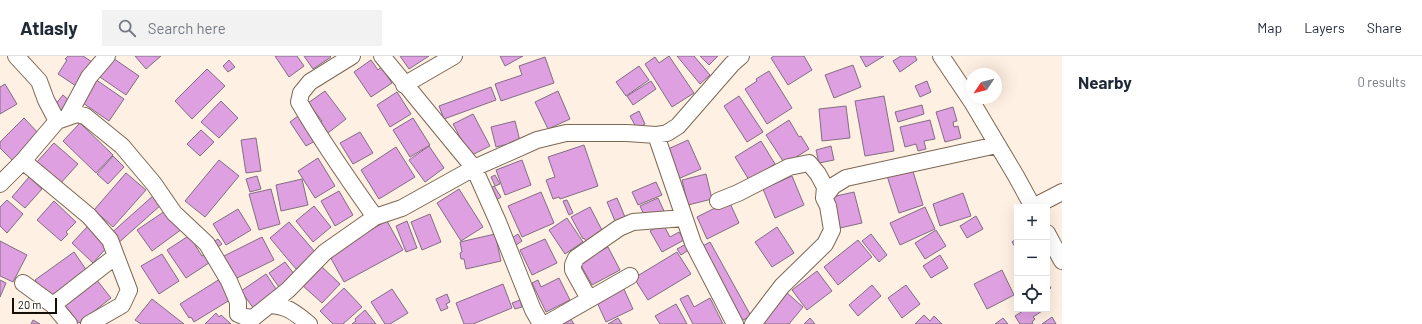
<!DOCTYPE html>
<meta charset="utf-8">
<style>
body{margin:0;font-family:Barlow,sans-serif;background:#f2f2f3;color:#1f2937}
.controls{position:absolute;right:12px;bottom:12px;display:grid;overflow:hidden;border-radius:0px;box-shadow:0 4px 16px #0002}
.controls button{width:36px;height:36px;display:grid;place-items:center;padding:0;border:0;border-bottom:1px solid #e0e1e3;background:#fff;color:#1f2937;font:20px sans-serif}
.compass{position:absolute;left:966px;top:12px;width:36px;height:36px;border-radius:50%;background:#fff;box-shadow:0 4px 16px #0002;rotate:235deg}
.scale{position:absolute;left:12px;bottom:10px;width:45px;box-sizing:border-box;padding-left:4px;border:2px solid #150d06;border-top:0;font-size:11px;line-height:14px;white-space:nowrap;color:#150d06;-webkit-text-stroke:3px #fff;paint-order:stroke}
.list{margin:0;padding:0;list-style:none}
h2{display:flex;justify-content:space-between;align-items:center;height:52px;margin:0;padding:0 16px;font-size:17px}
h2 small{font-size:13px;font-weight:400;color:#747a83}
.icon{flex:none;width:22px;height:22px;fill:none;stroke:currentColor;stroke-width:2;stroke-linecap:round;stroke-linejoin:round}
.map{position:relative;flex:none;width:1062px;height:268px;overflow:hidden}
header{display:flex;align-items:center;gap:24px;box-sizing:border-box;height:56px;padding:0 20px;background:#fff;border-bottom:1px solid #e0e1e3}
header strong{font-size:19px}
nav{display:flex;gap:22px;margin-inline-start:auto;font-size:14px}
.search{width:280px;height:36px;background:#f2f2f3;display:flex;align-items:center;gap:10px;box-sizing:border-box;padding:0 14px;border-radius:0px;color:#747a83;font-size:15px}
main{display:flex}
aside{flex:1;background:#fff}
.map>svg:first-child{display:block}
.building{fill:#dea0e0;stroke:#826e83}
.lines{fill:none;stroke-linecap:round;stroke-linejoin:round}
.minor-casing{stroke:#7d6854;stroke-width:18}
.minor{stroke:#fff;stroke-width:16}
</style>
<header>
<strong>Atlasly</strong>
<div class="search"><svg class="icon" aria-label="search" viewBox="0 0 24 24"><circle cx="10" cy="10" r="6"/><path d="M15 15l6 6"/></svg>Search here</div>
<nav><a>Map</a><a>Layers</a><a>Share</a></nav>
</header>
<main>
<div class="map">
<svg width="1062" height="268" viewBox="0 0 1062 268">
<rect width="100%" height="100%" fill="#fef0e2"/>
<path class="building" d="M68 0H83L95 8 79 32 58 18 67 4 65 3Z
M110 0 139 20 126 39 97 19Z
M135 0H161L146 13Z
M275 0H297L304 10 289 21Z
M304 0H330L331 1 313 13Z
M400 0H429L409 13Z
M500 0H523L505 10Z
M669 0 694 37 672 51 645 8 655 1 659 7Z
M677 0H694L710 19 700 28Z
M700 0H718L709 9Z
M774 0H804L812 14 788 29 771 2Z
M860 0H884L866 11Z
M901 0H915L917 4 900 16 893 5Z
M545 1 554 27 501 45 495 28 522 19 519 10Z
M229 4 235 11 228 16 223 10Z
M371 4 378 14 381 11 392 27 371 41 354 16Z
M853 9 861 31 834 42 825 19Z
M639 10 649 24 626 40 616 26Z
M207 13 225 30 192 63 175 45Z
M769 15 792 52 767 68 745 33 757 25 756 23Z
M95 23 124 43 109 65 80 45Z
M651 25 656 33 633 49 627 40Z
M927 25 931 36 920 41 915 30Z
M5 28 17 48 0 58V31Z
M491 31 496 44 444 63 439 50Z
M325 35 346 63 324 80 316 69 322 65 308 47Z
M558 35 570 63 548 73 535 46Z
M397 36 411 58 390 71 377 49Z
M63 39 71 46 61 57 54 50Z
M739 40 763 76 747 86 724 50Z
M884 40 894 95 865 100 855 45Z
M221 45 238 62 219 82 201 66Z
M922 49 924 58 898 66 895 56Z
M846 50 850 82 822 85 819 53Z
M953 51 957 65 953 66 954 71 958 70 961 82 945 86 936 56Z
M639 55 645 68 637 73 630 60Z
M473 58 490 90 470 100 453 68Z
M298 60 315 85 306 90 290 66Z
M24 62 40 79 13 105 0 92V86Z
M413 62 430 89 410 101 393 74Z
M789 64 799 81 801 80 809 93 785 108 766 79Z
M930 64 935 83 924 85 926 93 918 95 916 88 905 91 900 71Z
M515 65 520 85 496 91 491 71Z
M80 67 113 99 96 117 63 85Z
M201 74 214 86 200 100 187 88Z
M360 76 373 97 353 108 340 87Z
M256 82 261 115 246 117 241 84Z
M688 84 701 113 678 123 666 94Z
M761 85 775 108 749 124 735 101Z
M54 87 78 108 59 129 36 107Z
M584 89 598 130 560 143 559 141 553 143 546 124 555 121 548 101Z
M429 90 444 112 425 126 409 104Z
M831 90 834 104 819 107 816 94Z
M396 91 415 121 379 143 361 114Z
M113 100 124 111 108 128 97 118Z
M318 102 335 130 315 142 298 115Z
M219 104 239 120 205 161 185 145Z
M522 104 531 129 505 139 496 114Z
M912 112 923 149 899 157 887 120Z
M126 117 146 134 113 171 94 154Z
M706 118 712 143 688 149 682 124Z
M495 119 500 128 495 130 491 121Z
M257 120 261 133 250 136 246 123Z
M792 120 804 149 775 162 763 133Z
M29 121 42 133 25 152 12 141Z
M302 123 308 149 281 155 276 129Z
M656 126 662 139 638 149 632 136Z
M494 130 501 141 495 145 488 134Z
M271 133 280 168 259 174 249 138Z
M459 133 483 171 461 185 437 147Z
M339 135 353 159 335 170 321 145Z
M541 136 554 167 522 181 508 150Z
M854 136 862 167 840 172 832 141Z
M963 137 971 160 940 170 933 148Z
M154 139 162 148 116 189 108 180Z
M617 142 625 161 615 165 607 146Z
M658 142 664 155 646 163 640 150Z
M7 144 23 158 7 177 0 170V151Z
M567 144 573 157 569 159 563 145Z
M54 145 76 166 66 176 68 178 61 185 37 164Z
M729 145 739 167 707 183 697 161Z
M314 150 331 171 313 186 296 165Z
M590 151 604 178 587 187 584 182 583 183 571 161Z
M925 151 935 173 900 189 890 167Z
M238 153 251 174 226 189 213 168Z
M165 155 182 173 152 195 137 174Z
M430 158 441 186 422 194 411 166Z
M976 160 983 173 967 182 960 170Z
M567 162 583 186 565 198 549 174Z
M387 165 403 194 344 226 328 197Z
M407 165 417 192 406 196 396 170Z
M289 166 316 197 296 213 270 182Z
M663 168 670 181 679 176 684 184 662 196 650 175Z
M88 170 108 190 93 207 72 187Z
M777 171 794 197 772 211 755 186Z
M936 174 946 190 925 203 915 187Z
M193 177 199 186 195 189 202 200 207 197 212 205 186 222 167 194Z
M495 178 501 205 466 213 464 203H461L460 197 462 196 460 186Z
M518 178 522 185 516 189 512 182Z
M871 178 887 199 879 206 862 185Z
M262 181 274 204 233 224 222 201Z
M1017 182V194L1012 186Z
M218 183 222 188 214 194 210 188Z
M545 183 557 207 532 219 520 194Z
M858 184 872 201 838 229 824 211Z
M0 185 27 199 13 226 0 220Z
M710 186 751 260 741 265 701 191Z
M686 188 690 193 681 199 677 193Z
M608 191 620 214 592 229 579 206Z
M74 196 87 215 49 243 35 224Z
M677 196 691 218 648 244 634 222Z
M162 198 179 225 159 238 141 210Z
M940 199 948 212 931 222 923 210Z
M285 206 297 222 281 234 269 217Z
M320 209 340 228 322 247 302 229Z
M1002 214 1014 239 987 253 974 228Z
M817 215 832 235 807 254 792 234Z
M266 218 278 236 254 253 241 235Z
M559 222 570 244 546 256 532 227 538 224 541 231Z
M96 223 111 242 79 267 64 248Z
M220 223 233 242 194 266 191 261 189 262 180 248Z
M0 224 6 227 0 241Z
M1047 226 1051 232 1047 235Z
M503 228 512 252 473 268H464L456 247Z
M622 229 633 253 606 266 595 242Z
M872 229 881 240 858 260 849 249Z
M906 229 920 248 902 262 888 242Z
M344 232 362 251 343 268H333L320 255Z
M392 233 408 257 390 268H385L371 246Z
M786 236 803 251 789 268H766L762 264Z
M447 238 450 246 446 248 448 252 441 255 436 243Z
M688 239 694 251 710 242 723 268H693L680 243Z
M152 243 184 268H141L135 264Z
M520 244 522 251 515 253 512 247Z
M676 248 687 268H660L655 260Z
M1026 253H1045L1033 261 1035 263 1032 266 1033 268H1020L1015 260Z
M365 254 376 268H352L356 265 355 263Z
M216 257 219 261 221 259 231 268H205Z
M924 259 930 265 934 260 942 268H915Z
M569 260 574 268H556Z
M1052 261 1056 268H1042Z
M618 262 622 268H608Z
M810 262 815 268H804Z
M1003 262 1008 268H995Z
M33 264 40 268H31Z"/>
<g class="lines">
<g class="minor-casing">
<path id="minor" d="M16 0 39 25 46 44 57 65
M352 0 310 26 301 37 299 46C322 86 348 123 375 161
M382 0 474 112 537 84 566 77H627L656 79 667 77 678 70 732 8 741 0
M941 0 972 46 1016 120 1033 151
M404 29 454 0
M68 60 89 21 107 0
M656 79 693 187 735 268
M23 105 89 160 110 184 116 200 53 249
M0 128 23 105 57 65 77 58 85 60 122 90 154 128 174 157 207 188 229 225 238 246V258L245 261 253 262 288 234 325 196 375 161 402 152 474 112 498 166 533 254 541 268
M824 142 833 130 846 122 997 89
M718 145 738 137 789 111 809 107 818 118 825 131 824 142 828 150 832 174 825 188 782 230 753 268
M1033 151 1062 136
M1047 177 1062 205
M23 227 53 249 69 268
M589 243 573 214V209L576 202 619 172 633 166 684 162
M270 249C288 250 295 257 309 268
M89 268 122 249 129 234 116 200
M546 268 630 220"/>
</g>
<use href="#minor" class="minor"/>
</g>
</svg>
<div class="controls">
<button>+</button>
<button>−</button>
<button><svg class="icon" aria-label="locate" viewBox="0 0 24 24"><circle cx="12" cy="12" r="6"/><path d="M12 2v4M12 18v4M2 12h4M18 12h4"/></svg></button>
</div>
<svg class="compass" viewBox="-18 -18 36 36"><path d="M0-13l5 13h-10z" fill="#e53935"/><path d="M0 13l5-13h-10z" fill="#747a83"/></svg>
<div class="scale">20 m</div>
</div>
<aside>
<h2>Nearby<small>0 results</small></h2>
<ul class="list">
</ul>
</aside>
</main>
